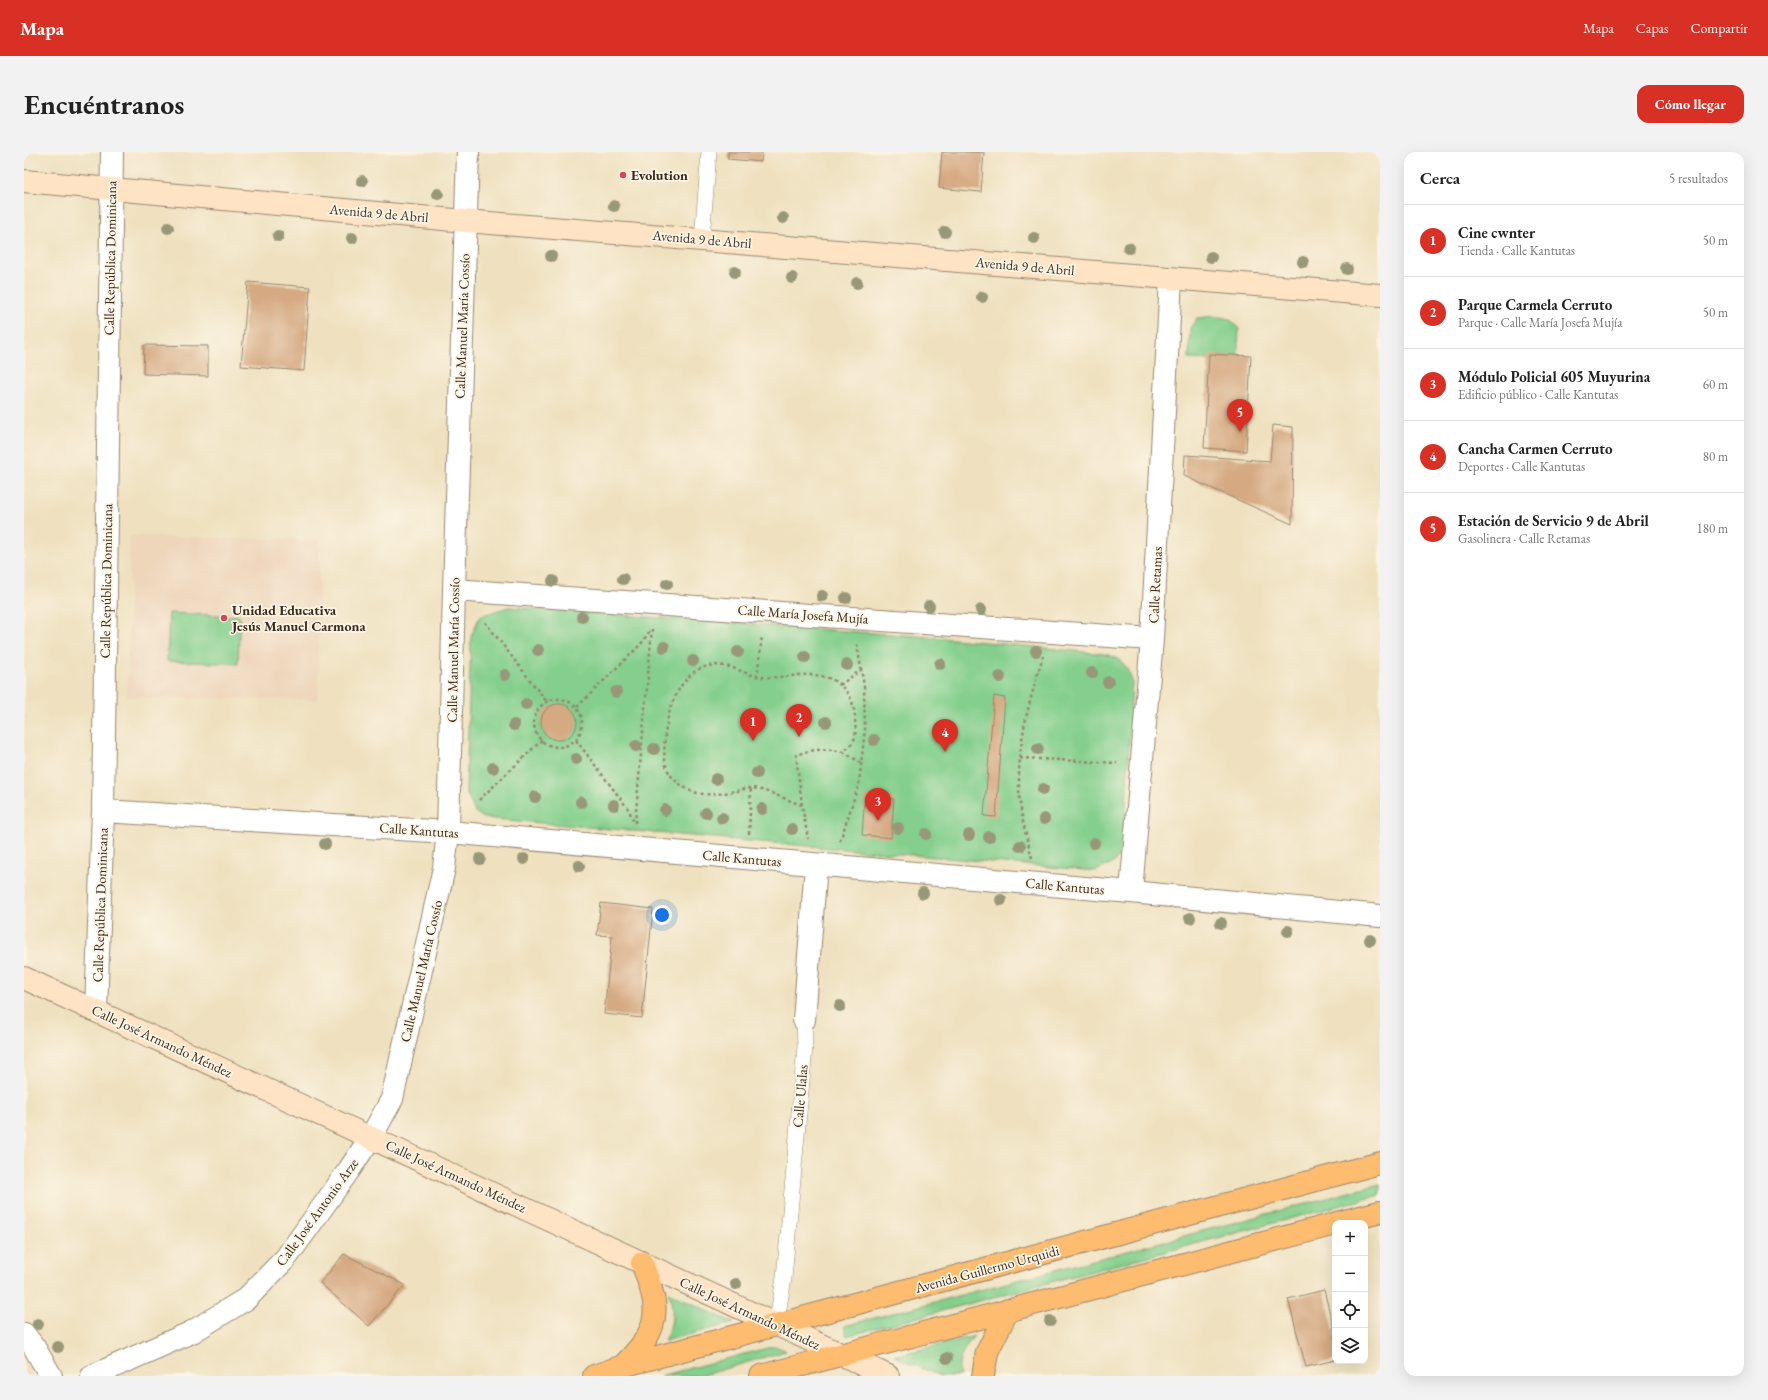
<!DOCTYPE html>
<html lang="es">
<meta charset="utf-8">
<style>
body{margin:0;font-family:"EB Garamond",serif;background:#f2f2f2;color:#222}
.controls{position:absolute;right:12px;bottom:12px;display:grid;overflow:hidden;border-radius:8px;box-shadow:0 4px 16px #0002}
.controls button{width:36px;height:36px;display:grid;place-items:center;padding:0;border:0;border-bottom:1px solid #e0e0e0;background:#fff;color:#222;font:20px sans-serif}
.you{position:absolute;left:638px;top:763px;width:14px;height:14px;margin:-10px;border:3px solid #fff;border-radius:50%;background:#1a73e8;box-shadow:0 0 0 6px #1a73e833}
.badge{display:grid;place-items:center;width:26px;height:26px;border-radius:50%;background:#d93025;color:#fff;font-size:13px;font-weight:700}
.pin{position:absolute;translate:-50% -33px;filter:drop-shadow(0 1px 2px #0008)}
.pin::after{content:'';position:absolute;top:21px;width:14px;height:12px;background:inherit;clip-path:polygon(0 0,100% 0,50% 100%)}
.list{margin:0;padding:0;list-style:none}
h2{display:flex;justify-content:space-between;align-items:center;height:52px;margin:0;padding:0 16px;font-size:17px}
h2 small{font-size:13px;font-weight:400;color:#767676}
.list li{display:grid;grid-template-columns:26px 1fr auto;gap:12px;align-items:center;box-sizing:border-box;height:72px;padding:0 16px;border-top:1px solid #e0e0e0}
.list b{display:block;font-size:15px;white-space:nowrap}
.list p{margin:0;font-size:13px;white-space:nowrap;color:#767676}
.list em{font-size:13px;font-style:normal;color:#767676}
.icon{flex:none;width:22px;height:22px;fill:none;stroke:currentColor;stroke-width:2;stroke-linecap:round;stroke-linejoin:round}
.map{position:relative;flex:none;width:1356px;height:1224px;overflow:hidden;border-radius:12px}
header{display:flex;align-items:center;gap:24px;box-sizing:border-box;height:56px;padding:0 20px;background:#d93025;color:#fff}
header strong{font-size:19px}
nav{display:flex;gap:22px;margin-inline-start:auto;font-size:14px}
.intro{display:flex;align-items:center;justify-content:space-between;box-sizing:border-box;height:96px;padding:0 24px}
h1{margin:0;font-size:28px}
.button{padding:10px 18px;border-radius:12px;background:#d93025;color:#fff;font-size:14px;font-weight:700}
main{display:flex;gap:24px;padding:0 24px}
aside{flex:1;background:#fff;border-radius:12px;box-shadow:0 4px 16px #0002}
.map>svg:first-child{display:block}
.built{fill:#eed6bb}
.green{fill:#84cf8d;stroke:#607c56}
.building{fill:#d5a982}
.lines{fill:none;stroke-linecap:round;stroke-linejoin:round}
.lane-casing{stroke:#95866f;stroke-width:16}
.street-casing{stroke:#95866f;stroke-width:24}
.secondary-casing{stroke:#95866f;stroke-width:24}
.primary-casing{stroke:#95866f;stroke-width:24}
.path{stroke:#95866f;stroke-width:2.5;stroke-dasharray:3 3;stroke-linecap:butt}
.lane{stroke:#fff;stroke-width:15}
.street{stroke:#fff;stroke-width:22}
.secondary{stroke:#fee4c5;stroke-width:22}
.primary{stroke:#fdbc6f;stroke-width:22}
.tree{fill:#989879}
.poi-dot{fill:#d1495b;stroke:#fcf5e5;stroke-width:1.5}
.labels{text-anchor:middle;stroke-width:3.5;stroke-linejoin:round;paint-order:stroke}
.poi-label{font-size:14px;font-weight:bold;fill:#3b2a1e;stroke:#fcf5e5;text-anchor:start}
.street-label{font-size:14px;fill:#3b2a1e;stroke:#fcf5e5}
</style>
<header>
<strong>Mapa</strong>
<nav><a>Mapa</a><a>Capas</a><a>Compartir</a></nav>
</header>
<div class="intro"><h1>Encuéntranos</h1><a class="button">Cómo llegar</a></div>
<main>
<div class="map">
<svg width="1356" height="1224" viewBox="0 0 1356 1224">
<rect width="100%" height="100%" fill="#fcf5e5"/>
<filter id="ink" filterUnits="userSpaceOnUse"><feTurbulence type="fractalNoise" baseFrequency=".025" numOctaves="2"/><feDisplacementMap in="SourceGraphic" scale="8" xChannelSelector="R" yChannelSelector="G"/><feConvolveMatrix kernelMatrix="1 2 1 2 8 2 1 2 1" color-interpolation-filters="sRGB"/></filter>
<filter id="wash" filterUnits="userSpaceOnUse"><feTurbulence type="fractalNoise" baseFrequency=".012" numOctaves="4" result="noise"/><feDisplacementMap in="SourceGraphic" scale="16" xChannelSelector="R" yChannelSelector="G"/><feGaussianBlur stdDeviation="0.9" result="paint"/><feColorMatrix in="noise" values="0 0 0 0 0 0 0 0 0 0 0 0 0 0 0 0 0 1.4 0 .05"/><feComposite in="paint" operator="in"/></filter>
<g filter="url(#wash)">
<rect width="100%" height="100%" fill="#efe1c0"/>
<path class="built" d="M106 384 296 388 294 548 103 545Z"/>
<path class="green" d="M1190 164 1206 167 1215 177 1213 209 1165 207 1166 176 1173 166Z
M484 455 920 486 1081 502C1097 506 1103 513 1108 529L1100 695 1091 710 1072 719 460 666 451 660 442 640 447 484 456 464Z
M145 461 216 464 214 512 143 509Z
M1356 1032V1043L823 1184 820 1174Z
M644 1140 710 1171 640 1189C649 1174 651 1157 644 1140Z
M950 1184C940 1197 932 1207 936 1224H916L870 1204Z
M751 1194 762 1199 676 1224H636Z"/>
<g id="blocks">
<path class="building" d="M704 0H738L737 10 704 7Z
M918 0H960L957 40 915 36Z
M224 130 286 135 280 219 217 214Z
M120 193 184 194V224L119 222Z
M1185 202 1227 204 1222 299 1180 296Z
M1249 273 1269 275 1268 372 1160 324 1161 303 1246 309Z
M970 544 981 546 972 665 960 664Z
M517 570a18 18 0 1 1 36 0a18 18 0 1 1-36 0Z
M841 644 870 647 867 686 838 683Z
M577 751 629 757 618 866 580 862 588 784 573 783Z
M320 1102 381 1133 345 1174 296 1131Z
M1300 1138 1311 1182V1208L1282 1215 1264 1147Z"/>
</g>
</g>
<g filter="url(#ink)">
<use href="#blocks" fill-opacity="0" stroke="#95866f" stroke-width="1"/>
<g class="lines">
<g class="lane-casing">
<path id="lane" d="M678 87 685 0
M752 1174 760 1126 781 895 780 868"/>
</g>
<g class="street-casing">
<path id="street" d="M430 438 1128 487
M79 659 424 680 1107 740 1356 764
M1107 740 1128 487 1147 127
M72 859 79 659 88 0
M780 868 792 713
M0 1182 10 1195 27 1224
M68 1224 168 1180 222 1147 262 1106 325 1018 347 985 368 947 420 716 424 680 430 438 444 0"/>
</g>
<g class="secondary-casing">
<path id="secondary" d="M0 29 441 69 1356 143
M0 826C288 958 575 1093 864 1224"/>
</g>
<g class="primary-casing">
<path id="primary" d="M1313 1071 1356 1060
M599 1214C606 1206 615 1198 621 1188 639 1162 628 1138 618 1111
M570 1224 599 1214 1356 1011
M737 1224 1311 1072
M959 1224 963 1200 984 1158"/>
</g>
<path class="path" d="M461 470 523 550
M733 525 738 484
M816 533 837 518
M510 571a24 24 0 1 1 48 0a24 24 0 1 1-48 0Z
M553 555 617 492 627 477
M552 588 605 658 610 671
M819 600 836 610
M996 606 1093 611
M455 648 518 588
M778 653 772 603C788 597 802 596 819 600 834 587 832 585 831 566 831 556 827 545 821 538 799 512 766 528 738 525 725 524 713 516 701 514 661 506 643 553 641 585 639 611 640 624 665 638 679 645 697 642 712 639 717 638 722 636 727 636 739 636 765 649 778 653L784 687
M611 671 628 477
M725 682 727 636
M816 689 835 632 841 577 840 534 833 492
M1008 706C1002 683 995 658 995 634 994 586 1006 548 1019 504"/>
<use href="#lane" class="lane"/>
<use href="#street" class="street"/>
<use href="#secondary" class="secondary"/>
<use href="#primary" class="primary"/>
</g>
<g class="tree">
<circle cx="338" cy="29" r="6"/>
<circle cx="414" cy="42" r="6"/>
<circle cx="590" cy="54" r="6"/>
<circle cx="759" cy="66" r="6"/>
<circle cx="144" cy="76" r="6"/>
<circle cx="921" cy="80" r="6"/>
<circle cx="254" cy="84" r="6"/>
<circle cx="328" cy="86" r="6"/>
<circle cx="1010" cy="86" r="6"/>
<circle cx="1105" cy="96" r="6"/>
<circle cx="527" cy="104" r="6"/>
<circle cx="1187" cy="105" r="6"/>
<circle cx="1279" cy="110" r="6"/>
<circle cx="1323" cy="117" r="6"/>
<circle cx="711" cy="120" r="6"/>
<circle cx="768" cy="126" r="6"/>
<circle cx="833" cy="131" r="6"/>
<circle cx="958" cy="145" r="6"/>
<circle cx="599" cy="427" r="6"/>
<circle cx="529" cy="429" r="6"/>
<circle cx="643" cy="432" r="6"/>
<circle cx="798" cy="444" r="6"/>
<circle cx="822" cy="446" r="6"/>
<circle cx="905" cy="454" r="6"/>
<circle cx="957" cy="458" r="6"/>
<circle cx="558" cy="465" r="6"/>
<circle cx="640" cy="495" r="6"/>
<circle cx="514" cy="498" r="6"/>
<circle cx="1012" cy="499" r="6"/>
<circle cx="714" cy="500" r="6"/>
<circle cx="781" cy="505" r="6"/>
<circle cx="669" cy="509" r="6"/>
<circle cx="916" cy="512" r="6"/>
<circle cx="823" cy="513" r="6"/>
<circle cx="1068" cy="521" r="6"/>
<circle cx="481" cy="523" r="6"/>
<circle cx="976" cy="525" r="6"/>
<circle cx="1084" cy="530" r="6"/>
<circle cx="592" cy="540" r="6"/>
<circle cx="502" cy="552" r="6"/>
<circle cx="802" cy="570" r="6"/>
<circle cx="490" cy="573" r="6"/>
<circle cx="850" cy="588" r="6"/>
<circle cx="612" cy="594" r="6"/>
<circle cx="630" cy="597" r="6"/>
<circle cx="1014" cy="597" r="6"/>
<circle cx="552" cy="607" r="6"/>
<circle cx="469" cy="616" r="6"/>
<circle cx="733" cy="621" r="6"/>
<circle cx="692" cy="627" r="6"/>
<circle cx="1019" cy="637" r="6"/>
<circle cx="511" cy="645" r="6"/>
<circle cx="557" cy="650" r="6"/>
<circle cx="590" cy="653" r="6"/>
<circle cx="738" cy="657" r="6"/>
<circle cx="641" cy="658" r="6"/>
<circle cx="682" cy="661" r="6"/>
<circle cx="698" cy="666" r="6"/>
<circle cx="1020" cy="667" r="6"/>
<circle cx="874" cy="676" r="6"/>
<circle cx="768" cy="677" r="6"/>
<circle cx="902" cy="682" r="6"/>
<circle cx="945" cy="683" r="6"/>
<circle cx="965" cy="685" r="6"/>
<circle cx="1070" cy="691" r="6"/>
<circle cx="301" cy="692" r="6"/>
<circle cx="996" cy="694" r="6"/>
<circle cx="456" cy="707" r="6"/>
<circle cx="500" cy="707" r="6"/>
<circle cx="555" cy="714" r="6"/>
<circle cx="899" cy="741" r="6"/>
<circle cx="977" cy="748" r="6"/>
<circle cx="1166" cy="766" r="6"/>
<circle cx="1197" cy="771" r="6"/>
<circle cx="1264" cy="779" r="6"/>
<circle cx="1346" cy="788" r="6"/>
<circle cx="816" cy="854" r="6"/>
<circle cx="712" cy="1132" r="6"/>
<circle cx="1026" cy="1169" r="6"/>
<circle cx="14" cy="1172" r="6"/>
<circle cx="34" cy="1195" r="6"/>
<circle cx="923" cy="1206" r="6"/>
</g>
</g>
<g class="poi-dot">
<circle cx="599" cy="23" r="4"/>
<circle cx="200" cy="466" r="4"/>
</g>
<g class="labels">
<g class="poi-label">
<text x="607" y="28">Evolution</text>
<text x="208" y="463">Unidad Educativa<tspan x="208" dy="16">Jesús Manuel Carmona</tspan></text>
</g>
<g class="street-label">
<text transform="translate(355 61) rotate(5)" y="5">Avenida 9 de Abril</text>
<text transform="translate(678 87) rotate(5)" y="5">Avenida 9 de Abril</text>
<text transform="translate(86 106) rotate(-89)" y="5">Calle República Dominicana</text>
<text transform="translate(1001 114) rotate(5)" y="5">Avenida 9 de Abril</text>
<text transform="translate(438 174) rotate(-88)" y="5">Calle Manuel María Cossío</text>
<text transform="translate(82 429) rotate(-89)" y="5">Calle República Dominicana</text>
<text transform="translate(1131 433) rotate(-87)" y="5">Calle Retamas</text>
<text transform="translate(779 462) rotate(4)" y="5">Calle María Josefa Mujía</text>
<text transform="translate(429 498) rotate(-89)" y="5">Calle Manuel María Cossío</text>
<text transform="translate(395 678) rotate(4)" y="5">Calle Kantutas</text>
<text transform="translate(718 706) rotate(5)" y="5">Calle Kantutas</text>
<text transform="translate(1041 734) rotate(5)" y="5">Calle Kantutas</text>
<text transform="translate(76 753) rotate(-88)" y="5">Calle República Dominicana</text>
<text transform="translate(397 819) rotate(-77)" y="5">Calle Manuel María Cossío</text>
<text transform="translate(138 889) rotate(25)" y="5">Calle José Armando Méndez</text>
<text transform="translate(776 944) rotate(-85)" y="5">Calle Ulalas</text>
<text transform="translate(432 1024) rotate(25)" y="5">Calle José Armando Méndez</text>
<text transform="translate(293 1060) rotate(-54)" y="5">Calle José Antonio Arze</text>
<text transform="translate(963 1117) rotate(-15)" y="5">Avenida Guillermo Urquidi</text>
<text transform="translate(726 1161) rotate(25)" y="5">Calle José Armando Méndez</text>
</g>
</g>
</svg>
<div class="controls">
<button>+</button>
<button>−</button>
<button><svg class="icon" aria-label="locate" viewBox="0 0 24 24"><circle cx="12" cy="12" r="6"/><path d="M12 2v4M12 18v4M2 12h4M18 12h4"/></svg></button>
<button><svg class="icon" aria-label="layers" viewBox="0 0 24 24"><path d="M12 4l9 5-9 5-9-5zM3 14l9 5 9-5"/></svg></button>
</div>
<div class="you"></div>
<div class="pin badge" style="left:729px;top:589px">1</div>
<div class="pin badge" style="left:775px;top:585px">2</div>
<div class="pin badge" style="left:854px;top:669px">3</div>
<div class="pin badge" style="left:921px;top:600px">4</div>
<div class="pin badge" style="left:1216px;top:280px">5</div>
</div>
<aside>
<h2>Cerca<small>5 resultados</small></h2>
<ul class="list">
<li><span class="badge">1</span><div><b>Cine cwnter</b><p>Tienda · Calle Kantutas</p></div><em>50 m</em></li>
<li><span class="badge">2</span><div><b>Parque Carmela Cerruto</b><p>Parque · Calle María Josefa Mujía</p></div><em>50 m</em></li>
<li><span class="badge">3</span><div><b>Módulo Policial 605 Muyurina</b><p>Edificio público · Calle Kantutas</p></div><em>60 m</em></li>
<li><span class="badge">4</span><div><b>Cancha Carmen Cerruto</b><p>Deportes · Calle Kantutas</p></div><em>80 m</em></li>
<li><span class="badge">5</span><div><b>Estación de Servicio 9 de Abril</b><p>Gasolinera · Calle Retamas</p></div><em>180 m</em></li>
</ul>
</aside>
</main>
